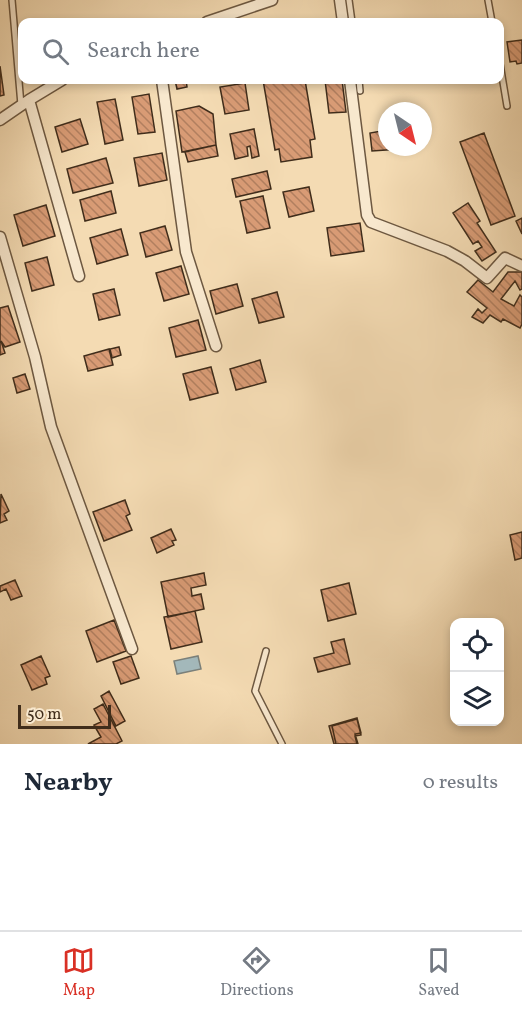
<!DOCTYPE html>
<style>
body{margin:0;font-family:Vollkorn,serif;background:#f6f6f7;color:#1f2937}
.controls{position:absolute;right:18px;bottom:18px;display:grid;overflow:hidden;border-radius:12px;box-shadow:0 3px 9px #0003}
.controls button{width:54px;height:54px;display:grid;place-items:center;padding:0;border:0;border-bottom:2px solid #e0e1e3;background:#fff;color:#1f2937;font:30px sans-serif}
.compass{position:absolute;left:378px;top:102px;width:54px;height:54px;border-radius:50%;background:#fff;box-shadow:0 3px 9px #0003;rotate:145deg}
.scale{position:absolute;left:18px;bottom:15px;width:93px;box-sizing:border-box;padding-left:6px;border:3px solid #402d1b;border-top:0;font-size:16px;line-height:21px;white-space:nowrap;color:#402d1b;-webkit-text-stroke:4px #f8e8ce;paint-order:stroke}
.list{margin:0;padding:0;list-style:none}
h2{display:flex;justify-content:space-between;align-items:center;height:78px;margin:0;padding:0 24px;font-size:26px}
h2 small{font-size:20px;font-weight:400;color:#747a83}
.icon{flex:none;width:33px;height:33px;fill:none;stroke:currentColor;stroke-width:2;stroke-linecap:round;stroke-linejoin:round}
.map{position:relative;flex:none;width:522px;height:744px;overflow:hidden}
.search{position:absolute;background:#fff;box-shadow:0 3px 9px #0003;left:18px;right:18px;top:18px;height:66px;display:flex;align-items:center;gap:15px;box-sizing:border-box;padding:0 21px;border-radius:12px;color:#747a83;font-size:22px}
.sheet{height:186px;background:#fff}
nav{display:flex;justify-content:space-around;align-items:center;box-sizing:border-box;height:84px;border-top:2px solid #e0e1e3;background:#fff;font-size:16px;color:#747a83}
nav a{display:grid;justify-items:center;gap:3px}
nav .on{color:#d93025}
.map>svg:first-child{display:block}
.water{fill:#a3b8ba;stroke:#7b807a;stroke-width:1.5}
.building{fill:url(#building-back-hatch);stroke:#402d1b;stroke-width:1.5}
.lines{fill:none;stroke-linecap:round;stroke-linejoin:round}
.service-casing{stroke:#6d5841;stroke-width:8}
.minor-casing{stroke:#6d5841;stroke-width:13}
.service{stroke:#f8e8ce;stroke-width:5}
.minor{stroke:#f8e8ce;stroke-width:10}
</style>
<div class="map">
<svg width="522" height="744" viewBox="0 0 522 744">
<defs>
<pattern id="building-back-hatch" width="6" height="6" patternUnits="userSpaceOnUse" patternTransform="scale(1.5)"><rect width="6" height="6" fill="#d89b75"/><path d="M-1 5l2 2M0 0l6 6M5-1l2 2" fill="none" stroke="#b17f5f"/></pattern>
</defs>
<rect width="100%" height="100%" fill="#f4dbb3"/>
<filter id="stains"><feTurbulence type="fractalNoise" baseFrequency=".00333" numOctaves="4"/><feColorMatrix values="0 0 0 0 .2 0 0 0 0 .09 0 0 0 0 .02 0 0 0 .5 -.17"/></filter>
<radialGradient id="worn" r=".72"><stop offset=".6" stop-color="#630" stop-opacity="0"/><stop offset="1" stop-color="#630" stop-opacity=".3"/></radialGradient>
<path class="water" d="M198 656 201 669 177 674 174 661Z"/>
<path class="building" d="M522 40V63L517 64 516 61 510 62 507 42Z
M0 66 4 95 0 96Z
M175 80H186L187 87 177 89Z
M263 80H305L315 139 310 140 312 157 281 162 279 149 275 150Z
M325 80H342L346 112 329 113Z
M245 83 249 110 225 114 220 87Z
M149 94 155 132 138 134 132 97Z
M115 99 123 140 105 144 97 102Z
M199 106 213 114 216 145 182 152 176 111Z
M80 119 88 144 62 152 55 127Z
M254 129 259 156 252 158 250 146 247 147 248 156 235 159 230 134Z
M381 131 382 136H387V147H399L400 149 372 151 370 133Z
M484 133 515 216 491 225 460 142Z
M216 145 218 156 188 162 185 152Z
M162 153 167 180 139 186 134 158Z
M106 158 113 183 73 193 67 169Z
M267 171 271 189 236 197 232 179Z
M309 187 314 211 289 217 283 192Z
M111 191 116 213 85 221 80 200Z
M263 196 270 228 247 233 240 201Z
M468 203 480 221 477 223 496 252 482 261 475 251 482 247 478 241 473 244 453 213Z
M46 205 55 236 23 246 14 215Z
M522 218V234L516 221Z
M360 223 364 251 331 256 327 228Z
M165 226 172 250 146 257 140 233Z
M121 229 128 255 97 264 90 238Z
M47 257 54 285 32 291 25 263Z
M181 266 189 294 164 301 156 273Z
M508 272H522V289L520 290 515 281 501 299 514 306 520 295 522 297V324L520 328 503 319 501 322 490 315 483 323 472 317 478 309 482 313 487 308 467 292 478 280 493 292Z
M237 284 243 306 216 314 210 291Z
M114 289 120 315 99 320 93 294Z
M277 292 284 317 259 323 252 299Z
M8 306 20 342 5 347 1 341 5 353 0 355V308Z
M198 320 206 350 176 357 169 328Z
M119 347 121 355 112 358 110 349Z
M109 349 113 365 88 371 84 356Z
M260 360 266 382 236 390 230 369Z
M211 367 218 393 190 400 183 374Z
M25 374 30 389 17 393 13 378Z
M1 494 9 511 4 514 7 520 0 523Z
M125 500 130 514 126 516 132 530 104 541 93 512Z
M171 529 176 540 172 541 174 545 157 553 151 538Z
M522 532V558L515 560 510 535Z
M204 573 206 585 191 588 192 596 201 594 204 609 168 617 161 582Z
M15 580 22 596 11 600 6 589 0 592V586Z
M349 583 356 614 328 621 321 590Z
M195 611 202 642 171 649 164 617Z
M114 620 126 651 97 662 86 631Z
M344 639 350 664 318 672 314 658 334 653 331 642Z
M41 656 50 676 45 678 47 684 32 690 21 665Z
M131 656 139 678 121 684 113 662Z
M109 691 125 721 116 726 101 696Z
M103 704 122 741 116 744H88L101 737 94 725 101 722 94 709Z
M357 718 361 733 355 734 358 744H334L329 726Z
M357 719 361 735 355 736 357 744H336L332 726Z"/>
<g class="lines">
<g class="service-casing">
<path id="service" d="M12 0 21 105
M349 0 352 22
M488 0 492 22
M500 64 507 106
M359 80 360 91
M266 651 255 691 282 744"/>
</g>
<g class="minor-casing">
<path id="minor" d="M340 0 343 22
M207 22 272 0
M162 80 186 252 216 346
M350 80 367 215 371 222 447 251 465 261 487 278 505 258 522 266
M29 100 79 276
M0 120 29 100 62 80
M0 237 35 357 51 427 132 649"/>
</g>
<use href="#service" class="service"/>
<use href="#minor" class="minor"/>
</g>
<rect width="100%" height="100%" filter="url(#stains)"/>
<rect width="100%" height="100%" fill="url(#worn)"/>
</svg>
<div class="controls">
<button><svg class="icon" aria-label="locate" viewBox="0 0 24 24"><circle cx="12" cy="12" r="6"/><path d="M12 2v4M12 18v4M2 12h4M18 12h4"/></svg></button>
<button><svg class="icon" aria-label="layers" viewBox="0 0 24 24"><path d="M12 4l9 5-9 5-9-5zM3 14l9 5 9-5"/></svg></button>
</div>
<svg class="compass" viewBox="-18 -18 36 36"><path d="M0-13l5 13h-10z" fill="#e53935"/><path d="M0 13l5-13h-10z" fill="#747a83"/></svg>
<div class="scale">50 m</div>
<div class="search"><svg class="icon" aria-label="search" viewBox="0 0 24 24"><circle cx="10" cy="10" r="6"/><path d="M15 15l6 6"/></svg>Search here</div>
</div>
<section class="sheet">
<h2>Nearby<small>0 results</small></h2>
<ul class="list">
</ul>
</section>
<nav>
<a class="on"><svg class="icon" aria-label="map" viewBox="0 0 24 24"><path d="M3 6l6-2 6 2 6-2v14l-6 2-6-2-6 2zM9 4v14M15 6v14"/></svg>Map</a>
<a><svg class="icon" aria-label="directions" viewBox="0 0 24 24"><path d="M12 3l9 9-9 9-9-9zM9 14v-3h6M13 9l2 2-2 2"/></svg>Directions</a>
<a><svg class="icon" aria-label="saved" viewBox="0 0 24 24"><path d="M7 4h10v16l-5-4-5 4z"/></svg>Saved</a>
</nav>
